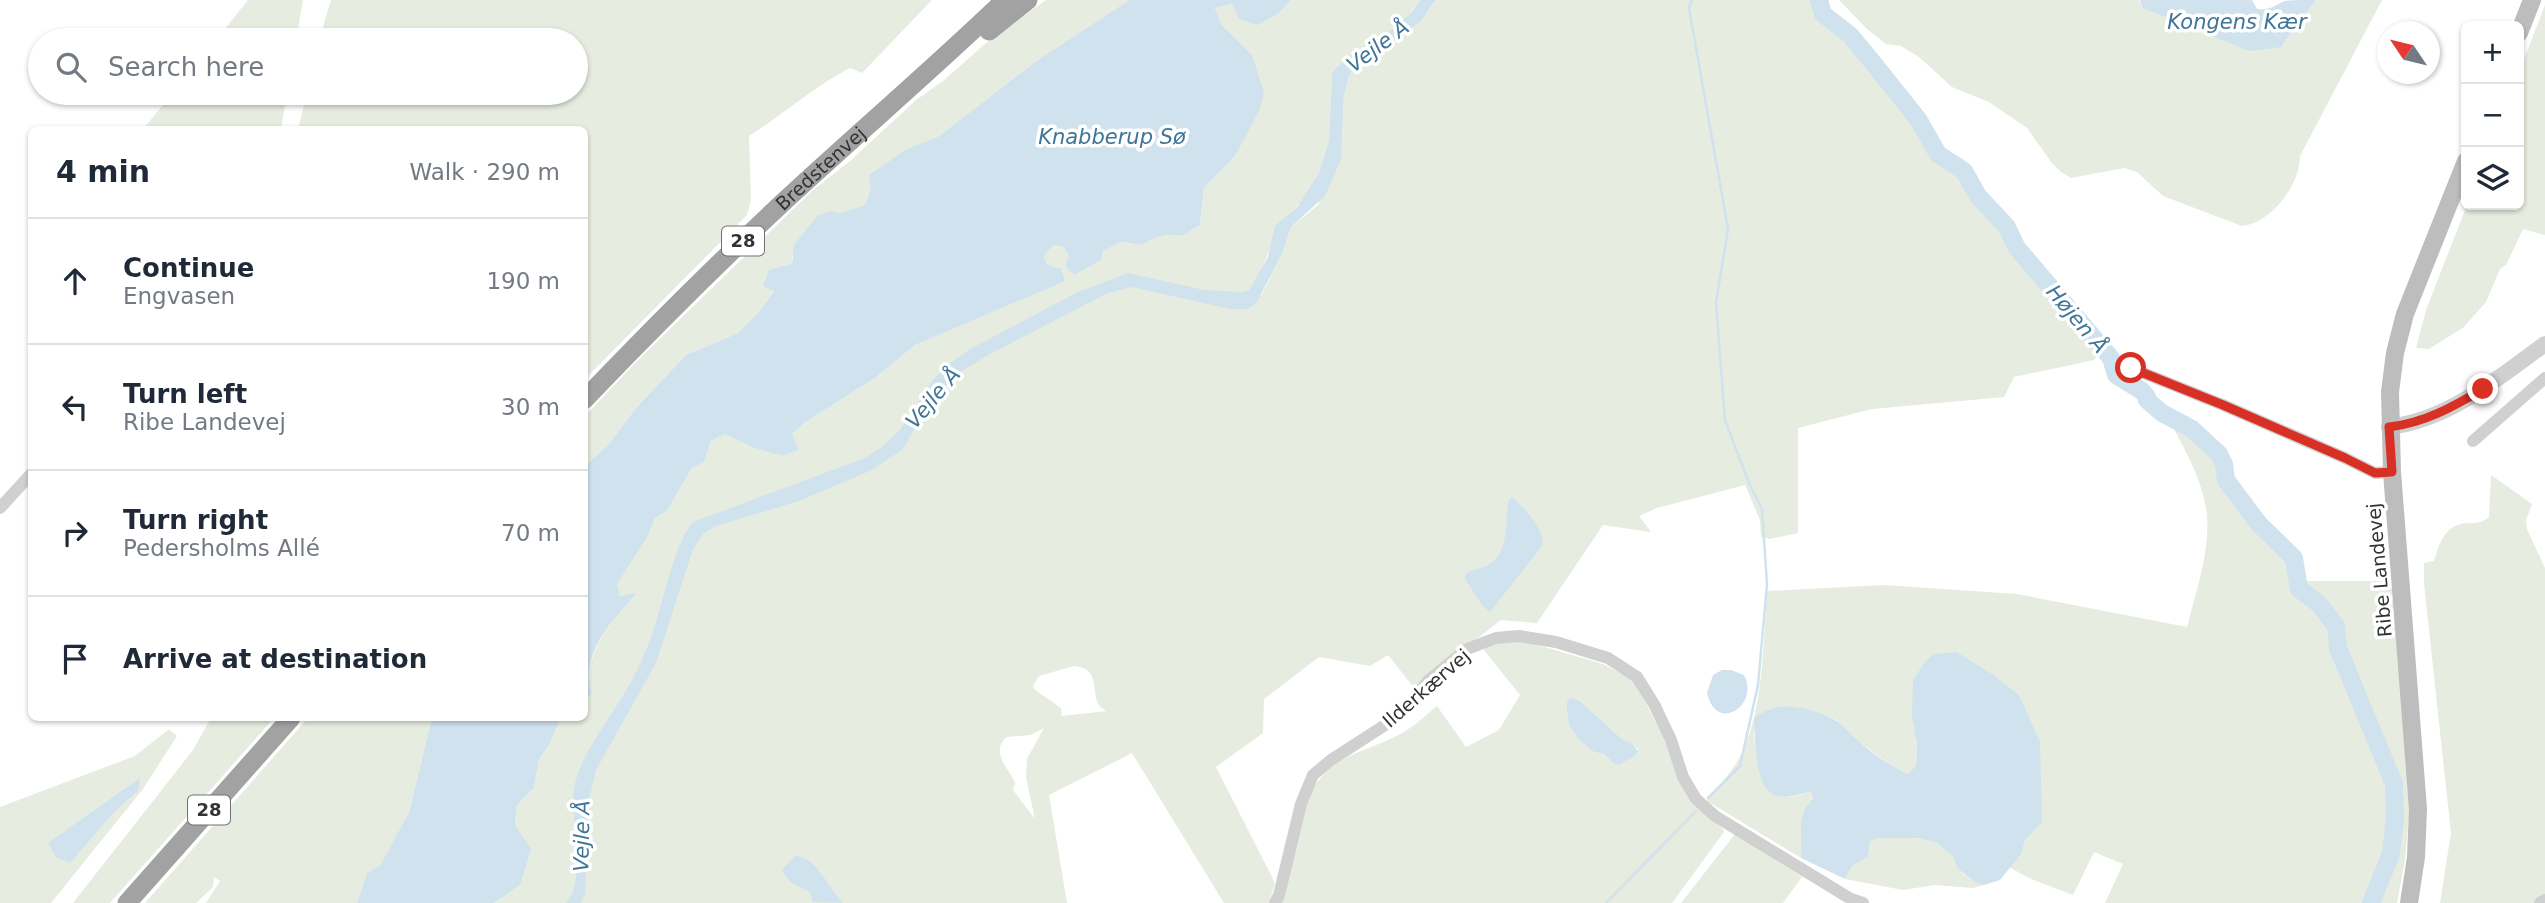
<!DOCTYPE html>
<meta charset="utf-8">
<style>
body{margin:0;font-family:"DejaVu Sans",sans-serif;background:#f6f6f7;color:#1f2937}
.controls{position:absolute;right:21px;top:21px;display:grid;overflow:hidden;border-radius:10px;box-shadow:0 2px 5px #0004}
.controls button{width:63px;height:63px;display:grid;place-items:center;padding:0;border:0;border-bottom:2px solid #e0e1e3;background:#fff;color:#1f2937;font:35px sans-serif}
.compass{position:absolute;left:2377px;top:21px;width:63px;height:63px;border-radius:50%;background:#fff;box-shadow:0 2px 5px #0004;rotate:305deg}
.stop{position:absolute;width:21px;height:21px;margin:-16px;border:5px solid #d93025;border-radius:50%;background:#fff}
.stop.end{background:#d93025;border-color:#fff;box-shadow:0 2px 7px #0008}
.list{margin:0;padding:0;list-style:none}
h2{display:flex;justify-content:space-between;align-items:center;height:91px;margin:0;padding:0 28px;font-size:30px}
h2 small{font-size:23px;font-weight:400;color:#747a83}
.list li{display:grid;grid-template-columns:46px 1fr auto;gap:21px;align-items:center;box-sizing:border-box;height:126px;padding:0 28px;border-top:2px solid #e0e1e3}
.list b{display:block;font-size:26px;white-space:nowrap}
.list p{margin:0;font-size:23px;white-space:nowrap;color:#747a83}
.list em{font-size:23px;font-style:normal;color:#747a83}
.icon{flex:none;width:38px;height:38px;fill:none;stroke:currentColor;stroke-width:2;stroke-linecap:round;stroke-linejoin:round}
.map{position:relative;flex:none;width:2545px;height:903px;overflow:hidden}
.search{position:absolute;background:#fff;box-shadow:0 2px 5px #0004;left:28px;top:28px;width:560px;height:77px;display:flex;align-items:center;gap:18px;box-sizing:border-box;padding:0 24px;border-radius:38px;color:#747a83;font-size:26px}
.panel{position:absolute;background:#fff;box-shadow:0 2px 5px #0004;left:28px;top:126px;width:560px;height:595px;border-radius:10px}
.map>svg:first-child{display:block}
.green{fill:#e6ecdf;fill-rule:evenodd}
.water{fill:#cfe2ee}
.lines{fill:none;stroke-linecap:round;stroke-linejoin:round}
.stream{stroke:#cfe2ee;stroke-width:2.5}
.river{stroke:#cfe2ee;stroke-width:18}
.minor{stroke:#d0d0d0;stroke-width:12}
.tertiary{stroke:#d0d0d0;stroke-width:16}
.secondary{stroke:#bdbdbd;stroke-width:18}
.trunk{stroke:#a2a2a2;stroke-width:19}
.route{stroke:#d93025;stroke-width:9}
.labels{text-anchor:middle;stroke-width:7;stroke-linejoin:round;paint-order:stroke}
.shield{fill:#fff;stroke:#707070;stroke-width:2}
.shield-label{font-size:18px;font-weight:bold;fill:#333}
.street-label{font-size:19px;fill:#333;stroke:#fff}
.water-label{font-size:21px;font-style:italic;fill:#3f7597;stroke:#fff}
</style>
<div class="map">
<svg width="2545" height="903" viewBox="0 0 2545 903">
<rect width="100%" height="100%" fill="#fff"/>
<path class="green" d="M248 0H303L296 40H216Z
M331 0H932L862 73 850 68C813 87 784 114 749 136L751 199 747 215 585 379 584 130 298 129 307 93H576V40H319Z
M1046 0H1129L1035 62 939 136 907 149 871 188 865 205 840 213 830 211 792 256V264L759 312 738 333 686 355 636 408 608 445 585 466V416L636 362 813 190 850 161 916 100 943 81 986 43Z
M1291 0H1420L1406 18 1332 73 1329 140 1319 173 1304 199 1289 214 1274 238 1262 269 1249 290 1261 296 1282 254 1291 227 1318 205 1342 138 1344 95 1350 73C1377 48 1417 33 1436 0H1819L1823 14 1850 35 1874 64 1918 119 1938 154 1964 171 1978 196 2007 227 2017 248 2103 349 2094 360 2014 377 2004 397 1872 409 1798 428V533L1769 539 1761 537 1760 520 1745 485 1657 508 1639 516 1651 532 1603 525 1537 623 1501 620 1414 688 1388 655 1370 666 1319 657 1264 699 1263 733 1216 767 1275 883 1269 903H1224L1132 753 1049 795 1067 903H494L520 885 515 825 517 805 534 788 539 759 549 745 561 718H584L585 699 592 694C581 653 611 623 636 594L620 596 616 585 648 536 655 518 667 511 691 469 704 462 711 441 725 434 754 448 782 456 798 450 792 434 804 423 875 378 915 345 1064 281 1047 265 1044 257 1046 251 1055 245 1064 247 1069 256 1103 251 1121 242 1142 245C1156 236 1166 233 1182 236L1200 225 1204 188 1235 156 1254 61 1252 55 1220 25 1215 8 1232 4 1279 13ZM1074 666C1107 669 1085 703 1107 711L1062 716 1061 708 1035 690 1033 686 1039 676ZM1044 728 1027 759 1026 778 1035 819 1013 790 1015 782C1007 767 990 751 1007 737L1031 735Z
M1839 0H2139L2144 8 2281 47 2316 0H2382L2300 156C2300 185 2271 223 2242 226L2163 196 2137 172 2124 168 2071 178 2061 172 2052 163 2027 128 1989 102 1952 87 1919 57 1901 46 1886 44 1867 29Z
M2545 5V235L2523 229 2506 265 2500 269 2486 302 2464 327 2429 349 2416 348 2426 310 2467 205H2519V72Z
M173 93H287L281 129H143Z
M2171 424 2198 430 2216 444 2243 499 2271 533 2296 555 2301 581H2389L2397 604 2411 795 2405 860 2397 903H2105L2123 864 2094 852 2073 895 2029 878 2009 867 2022 853 2025 840 2026 713 2019 695 1994 675 1957 652 1912 717 1917 745 1916 767 1908 774 1895 768 1855 739 1837 720 1797 707 1770 709 1754 731V736C1756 751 1759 786 1772 794 1782 801 1801 794 1811 792L1813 799 1801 858 1707 801C1717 788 1729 775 1737 762 1764 717 1763 643 1767 591L1884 585 2017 594 2187 627C2196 591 2210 553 2207 515 2204 484 2186 451 2171 424Z
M2491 475 2532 504 2526 520 2527 529 2545 568V903H2440L2451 833 2424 584V563L2434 561C2440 542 2445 524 2468 523 2477 523 2482 523 2489 517Z
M1524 641 1603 664 1633 680 1661 732 1691 803 1723 829 1724 832 1672 903H1279L1310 794C1332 751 1371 753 1407 730 1418 723 1427 714 1437 706L1466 747 1499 730 1520 695 1483 649 1500 643ZM1570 697 1579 700 1623 740 1638 749 1636 755 1619 765 1614 764 1604 754 1594 752 1580 741 1569 726 1566 704Z
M211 718H274L110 903H73L193 750Z
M308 718H432L409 812 380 867 367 873 357 903H206L220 881 214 877 213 887 196 903H145Z
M169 729 177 736 143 789 51 903H0V807L135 756Z
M1735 834 1802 877 1783 903H1681Z
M1878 838C1902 838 1935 833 1952 855 1956 860 1956 866 1960 871 1965 877 1976 882 1984 885L1973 888 1934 885 1903 890 1845 879 1852 866 1868 857 1870 841Z"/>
<path class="water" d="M1129 0H1291L1279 13 1258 25 1239 19 1232 4 1215 8 1221 25 1252 55 1264 93 1259 111 1235 156 1204 188 1200 225 1182 236C1166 233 1156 236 1142 245L1121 242 1103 251 1101 260 1074 275 1065 266 1069 256 1064 247 1055 245 1047 251 1044 257 1047 265 1061 269 1065 281 915 345 875 378 804 423 792 434 799 450 782 456 754 448 725 434 711 441 704 462 691 469 667 511 655 518 648 536 617 584 620 596 637 593C611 623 580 652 592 694L585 699V466L608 445 636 408 686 355 738 333 759 312 774 291 763 286 769 270 792 264 794 245 818 215 831 211 840 213 865 205 871 188 869 175 907 149 939 136 1035 62Z
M1420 0H1436L1421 21 1350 73 1344 95 1341 159 1325 196 1291 227 1282 254 1257 302 1248 309H1230L1132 287 1108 293 990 354 960 372 947 384 931 412 915 428 903 449 872 470 799 501 716 526 704 533 693 549 656 663 596 770 589 800 585 894 581 903H566C587 883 570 817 574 789 580 751 618 710 634 676 647 652 655 627 662 601 670 575 676 544 693 522L865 458 883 446 900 430 932 381 950 363 972 348 1078 292 1128 273 1204 290 1241 292 1249 290 1268 257 1275 226 1298 206 1319 173 1329 140 1332 73C1357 43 1400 34 1420 0Z
M2140 0H2252L2257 9C2269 11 2275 5 2285 1 2293 0 2307 0 2316 0L2281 47 2249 51 2143 8Z
M1512 497C1523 506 1547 532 1542 546L1490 612 1482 605 1465 579 1466 574C1471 569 1478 570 1486 566 1510 555 1505 523 1508 501Z
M1957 652 1994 675 2019 695 2040 742 2042 822 2025 840 2022 853 2000 880 1984 885 1975 882 1959 870 1952 855 1937 843 1919 838H1878L1870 841 1868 857 1852 866 1845 879 1801 858C1803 837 1795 815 1813 799L1811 792C1801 793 1782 801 1772 794 1755 784 1755 737 1754 719 1776 698 1810 707 1835 720 1842 723 1848 732 1855 738 1870 752 1889 765 1908 774L1916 766 1917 745 1912 717 1913 680 1925 662 1934 654Z
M1722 670H1731L1744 675C1760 704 1717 735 1707 693L1713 675Z
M1570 697 1579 700 1623 740 1632 744 1638 751 1636 755 1619 765 1614 764 1604 754 1594 752 1580 741 1569 726 1566 704Z
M432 718H561L549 745 539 759 534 788 517 805 515 825 531 849 520 885 494 903H357L367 873 380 866 409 812Z
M140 778 138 791 115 811 70 863 56 857 48 843Z
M795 856C816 856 830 890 843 903L813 902 810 892 790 882 782 870Z"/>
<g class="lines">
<path class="stream" d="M1692 0 1689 8 1728 229 1716 303 1725 420 1749 483 1762 509 1767 584 1758 685 1740 766 1708 798
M1606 903 1696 811"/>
<path class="river" d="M1819 0 1823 14 1850 35 1874 64 1918 119 1938 154 1964 171 1978 196 2007 227 2017 248 2111 358 2116 375 2142 391 2147 397V400L2162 413 2192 429 2219 454 2224 464 2226 480 2259 524 2294 558 2299 589 2319 604 2336 626 2338 648 2394 784 2395 818 2391 854 2371 903"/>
<path class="minor" d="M2131 368 2223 405 2345 458 2375 473 2392 472
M2473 441 2545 378
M0 508 32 473
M1275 903 1279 895 1301 804 1313 775 1331 760 1399 716 1428 681 1467 649 1496 638 1519 636 1556 642 1608 658 1637 677 1655 706 1671 740 1683 777 1696 799 1715 816 1851 899 1863 903
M2540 903 2545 900"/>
<path class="tertiary" d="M2389 427C2449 420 2498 378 2545 344"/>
<path class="secondary" d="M2519 33 2532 0
M2409 903 2416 857 2418 809 2392 472 2390 392 2395 353 2405 314 2466 161"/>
<g class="trunk">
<path d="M989 31 1028 0"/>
<path id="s1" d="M584 400C647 334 711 270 777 208 852 138 931 71 1005 0"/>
<path d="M127 903 291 718"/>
</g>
</g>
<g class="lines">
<path class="route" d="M2131 368 2223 405 2345 458 2375 473 2392 472 2389 427C2424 423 2453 407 2483 389"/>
</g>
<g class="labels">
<g class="shield">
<rect x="722" y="226.5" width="42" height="29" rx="5"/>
<rect x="188" y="795.5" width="42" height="29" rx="5"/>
</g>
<g class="shield-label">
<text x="743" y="247">28</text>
<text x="209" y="816">28</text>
</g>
<g class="street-label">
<text dy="7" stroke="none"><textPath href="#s1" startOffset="331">Bredstenvej</textPath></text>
<text transform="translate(2379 570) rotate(-95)" y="7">Ribe Landevej</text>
<text transform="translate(1426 688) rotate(-41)" y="7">Ilderkærvej</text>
</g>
<g class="water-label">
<text x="2237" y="29">Kongens Kær</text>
<text transform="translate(1378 46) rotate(-37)" y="7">Vejle Å</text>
<text x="1112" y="144">Knabberup Sø</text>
<text transform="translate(2077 319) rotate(50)" y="7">Højen Å</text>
<text transform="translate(933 398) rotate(-50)" y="7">Vejle Å</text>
<text transform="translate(582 836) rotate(-89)" y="7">Vejle Å</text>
</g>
</g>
</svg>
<div class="controls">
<button>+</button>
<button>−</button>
<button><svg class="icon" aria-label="layers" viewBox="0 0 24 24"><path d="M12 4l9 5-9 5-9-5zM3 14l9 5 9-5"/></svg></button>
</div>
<svg class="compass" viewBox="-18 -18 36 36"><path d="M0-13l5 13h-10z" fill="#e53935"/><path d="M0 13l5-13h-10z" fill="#747a83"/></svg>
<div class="stop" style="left:2131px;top:368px"></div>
<div class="stop end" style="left:2483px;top:389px"></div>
<div class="search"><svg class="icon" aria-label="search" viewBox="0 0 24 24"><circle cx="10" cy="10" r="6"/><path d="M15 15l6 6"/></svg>Search here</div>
<section class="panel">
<h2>4 min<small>Walk · 290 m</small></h2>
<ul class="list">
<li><svg class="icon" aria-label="ahead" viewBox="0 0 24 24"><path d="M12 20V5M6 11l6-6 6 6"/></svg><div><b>Continue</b><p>Engvasen</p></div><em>190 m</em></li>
<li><svg class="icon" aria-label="left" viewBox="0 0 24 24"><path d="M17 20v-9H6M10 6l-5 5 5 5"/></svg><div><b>Turn left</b><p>Ribe Landevej</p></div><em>30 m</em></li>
<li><svg class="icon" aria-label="right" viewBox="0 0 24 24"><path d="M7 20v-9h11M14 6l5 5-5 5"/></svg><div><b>Turn right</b><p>Pedersholms Allé</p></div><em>70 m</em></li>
<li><svg class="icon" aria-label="arrive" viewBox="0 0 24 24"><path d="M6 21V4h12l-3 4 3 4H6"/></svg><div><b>Arrive at destination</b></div></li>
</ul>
</section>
</div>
